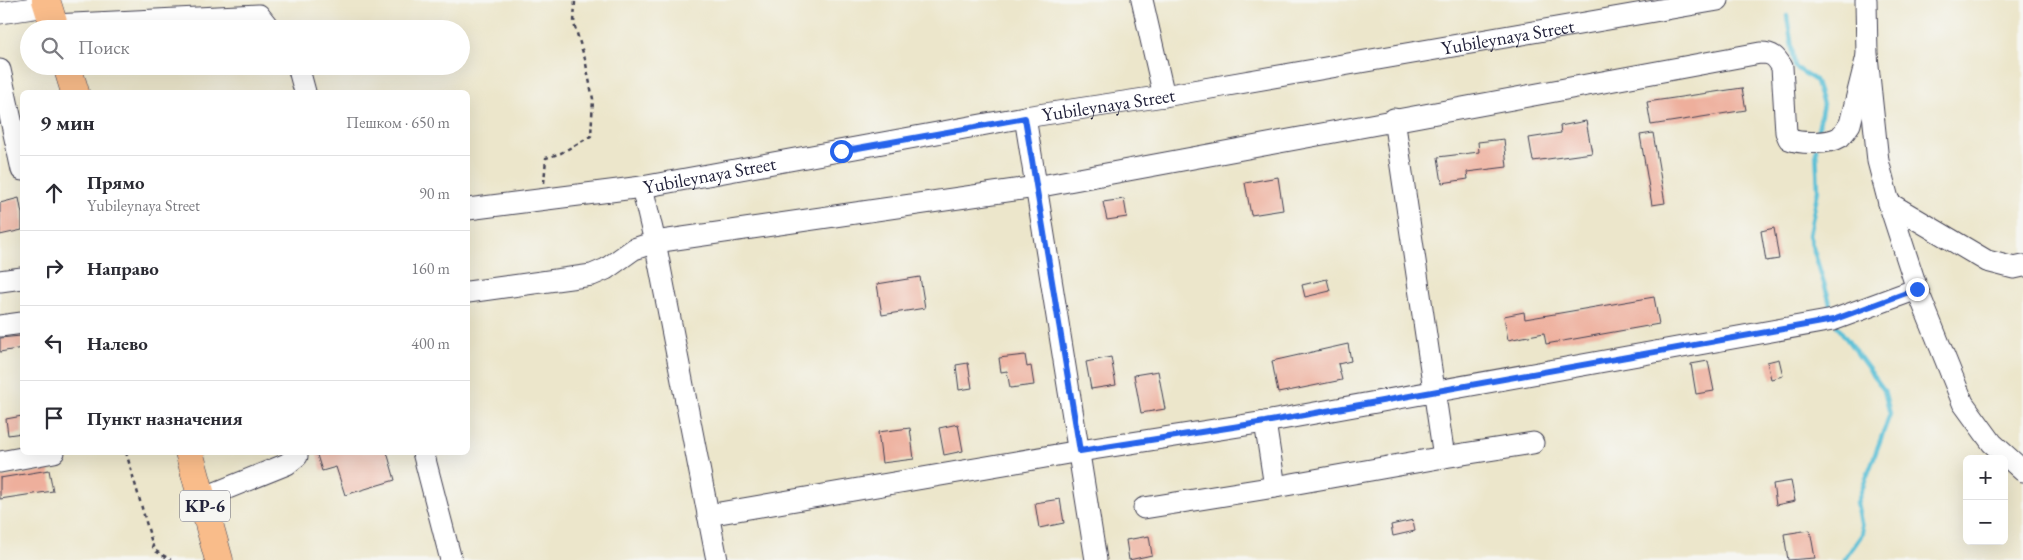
<!DOCTYPE html>
<html lang="ru">
<meta charset="utf-8">
<style>
body{margin:0;font-family:"EB Garamond",serif;background:#f2f2f3;color:#2b2b33}
.controls{position:absolute;right:15px;bottom:15px;display:grid;overflow:hidden;border-radius:8px;box-shadow:0 5px 20px #0002}
.controls button{width:45px;height:45px;display:grid;place-items:center;padding:0;border:0;border-bottom:1px solid #e1e1e2;background:#fff;color:#2b2b33;font:25px sans-serif}
.stop{position:absolute;width:15px;height:15px;margin:-11px;border:4px solid #2563eb;border-radius:50%;background:#fff}
.stop.end{background:#2563eb;border-color:#fff;box-shadow:0 1px 5px #0008}
.list{margin:0;padding:0;list-style:none}
h2{display:flex;justify-content:space-between;align-items:center;height:65px;margin:0;padding:0 20px;font-size:21px}
h2 small{font-size:16px;font-weight:400;color:#7c7c81}
.list li{display:grid;grid-template-columns:32px 1fr auto;gap:15px;align-items:center;box-sizing:border-box;height:75px;padding:0 20px;border-top:1px solid #e1e1e2}
.list b{display:block;font-size:19px;white-space:nowrap}
.list p{margin:0;font-size:16px;white-space:nowrap;color:#7c7c81}
.list em{font-size:16px;font-style:normal;color:#7c7c81}
.icon{flex:none;width:28px;height:28px;fill:none;stroke:currentColor;stroke-width:2;stroke-linecap:round;stroke-linejoin:round}
.map{position:relative;flex:none;width:2023px;height:560px;overflow:hidden}
.search{position:absolute;background:#fff;box-shadow:0 5px 20px #0002;left:20px;top:20px;width:450px;height:55px;display:flex;align-items:center;gap:12px;box-sizing:border-box;padding:0 18px;border-radius:28px;color:#7c7c81;font-size:19px}
.panel{position:absolute;background:#fff;box-shadow:0 5px 20px #0002;left:20px;top:90px;width:450px;height:365px;border-radius:8px}
.map>svg:first-child{display:block}
.lines{fill:none;stroke-linecap:round;stroke-linejoin:round}
.stream{stroke:#59bfd6;stroke-width:4.5}
.building{fill:#eeaf9c}
.minor-casing{stroke:#403f51;stroke-width:23}
.highway-casing{stroke:#403f51;stroke-width:29}
.path{stroke:#403f51;stroke-width:2.5;stroke-dasharray:4 4;stroke-linecap:butt}
.minor{stroke:#fff;stroke-width:21}
.highway{stroke:#f9bc8a;stroke-width:28}
.route{stroke:#2563eb;stroke-width:6}
.labels{text-anchor:middle;stroke-width:4.5;stroke-linejoin:round;paint-order:stroke}
.shield{fill:#f6f6f2;stroke:#626272;stroke-width:1}
.shield-label{font-size:18px;font-weight:bold;fill:#22223b}
.street-label{font-size:19px;fill:#22223b;stroke:#f6f6f2}
</style>
<div class="map">
<svg width="2023" height="560" viewBox="0 0 2023 560">
<rect width="100%" height="100%" fill="#f6f6f2"/>
<filter id="ink" filterUnits="userSpaceOnUse"><feTurbulence type="fractalNoise" baseFrequency=".02" numOctaves="2"/><feDisplacementMap in="SourceGraphic" scale="10" xChannelSelector="R" yChannelSelector="G"/><feConvolveMatrix kernelMatrix="1 2 1 2 8 2 1 2 1" color-interpolation-filters="sRGB"/></filter>
<filter id="wash" filterUnits="userSpaceOnUse"><feTurbulence type="fractalNoise" baseFrequency=".0096" numOctaves="4" result="noise"/><feDisplacementMap in="SourceGraphic" scale="20" xChannelSelector="R" yChannelSelector="G"/><feGaussianBlur stdDeviation="1.12" result="paint"/><feColorMatrix in="noise" values="0 0 0 0 0 0 0 0 0 0 0 0 0 0 0 0 0 1.4 0 .05"/><feComposite in="paint" operator="in"/></filter>
<g filter="url(#wash)">
<rect width="100%" height="100%" fill="#ece6cb"/>
<g class="lines">
<path class="stream" d="M1787 16 1795 67 1815 80 1823 104 1817 136
M1816 149 1818 190 1809 235 1828 296 1832 314
M1837 326 1884 390 1890 414 1857 503 1863 533 1844 560"/>
</g>
<g id="blocks">
<path class="building" d="M1742 88 1746 110 1651 125 1647 102Z
M1586 121 1592 153 1533 161 1529 138 1561 133 1560 126Z
M1653 133 1665 203 1652 205 1640 135Z
M1504 139 1507 167 1467 172 1468 179 1442 183 1438 157 1479 152 1478 142Z
M1278 177 1283 210 1251 215 1245 183Z
M19 198 22 214V230L0 235V203Z
M1124 199 1127 217 1107 220 1103 202Z
M1774 228 1779 259 1766 261 1761 231Z
M920 277 925 308 882 315 877 284Z
M1327 279 1330 291 1305 297 1302 285Z
M1654 297 1659 324 1546 344 1544 333 1508 340 1504 316 1524 312 1525 319Z
M21 336 22 348 0 352V338Z
M1348 344 1351 361 1338 364 1342 380 1278 393 1272 361Z
M1025 355 1027 367 1031 366 1034 385 1010 388 1007 371 1001 372 999 358Z
M1111 357 1116 385 1091 389 1086 362Z
M1779 359 1783 376 1771 379 1767 362Z
M1708 361 1714 391 1696 394 1691 364Z
M968 363 972 388 959 390 956 365Z
M1158 371 1165 409 1141 413 1134 375Z
M22 416V433L8 435 6 419Z
M958 424 963 451 944 455 939 428Z
M910 428 914 459 882 463 878 432Z
M316 452H387L395 480 345 495 336 467 322 471Z
M49 470 53 491 0 499V478Z
M1791 481 1795 501 1776 505 1773 484Z
M1060 499 1064 523 1039 528 1035 503Z
M1413 520 1415 531 1393 536 1391 525Z
M1810 530 1815 558 1788 560 1784 534Z
M1149 536 1152 555 1129 560 1126 540Z"/>
</g>
</g>
<g filter="url(#ink)">
<use href="#blocks" fill-opacity="0" stroke="#403f51" stroke-width="1"/>
<g class="lines">
<g class="minor-casing">
<g id="minor">
<path d="M1142 0 1164 96"/>
<path d="M1866 0 1867 56 1878 161 1889 203 1917 289 1963 403 1992 443 2023 471"/>
<path d="M0 13 47 6"/>
<path d="M53 25 259 15 270 29"/>
<path d="M298 66 305 92"/>
<path d="M0 70 22 170"/>
<path d="M1025 117 1096 560"/>
<path d="M1394 119 1444 457"/>
<path d="M642 187 655 242 717 560"/>
<path d="M1889 203 1987 261 2014 268 2023 266"/>
<path id="s1" d="M468 209 642 187 1025 117 1164 96 1718 0"/>
<path d="M0 281 22 278"/>
<path d="M468 292 592 275 606 269 634 249 655 242 1036 187 1760 53C1773 53 1776 57 1782 67L1786 132 1789 139C1800 144 1829 144 1840 137 1844 133 1847 129 1850 124L1867 56"/>
<path d="M0 326 22 323"/>
<path d="M423 452 451 560"/>
<path d="M0 462 54 452"/>
<path d="M1275 487 1444 457 1533 443"/>
<path d="M203 498 287 464 297 456V452"/>
<path d="M1144 508 1275 487 1265 422"/>
<path d="M708 515 1080 451 1265 422 1833 320 1917 289"/>
</g>
</g>
<g class="highway-casing">
<path id="highway" d="M46 0 55 29
M67 66 75 92
M189 452 219 560"/>
</g>
<path class="path" d="M544 183 546 158 561 153 591 136 593 99 585 59 574 24 575 0
M126 452 154 550 171 560"/>
<use href="#minor" class="minor"/>
<use href="#highway" class="highway"/>
</g>
</g>
<g class="lines" filter="url(#ink)">
<path class="route" d="M841 151 1025 118 1080 451 1265 422 1833 320 1917 289"/>
</g>
<g class="labels">
<rect class="shield" x="180" y="490.5" width="50" height="31" rx="4"/>
<g class="shield-label">
<text x="205" y="512">KP-6</text>
</g>
<g class="street-label">
<text dy="7" stroke="none"><textPath href="#s1" startOffset="1054">Yubileynaya Street</textPath></text>
<text dy="7" stroke="none"><textPath href="#s1" startOffset="649">Yubileynaya Street</textPath></text>
<text dy="7" stroke="none"><textPath href="#s1" startOffset="244">Yubileynaya Street</textPath></text>
</g>
</g>
</svg>
<div class="controls">
<button>+</button>
<button>−</button>
</div>
<div class="stop" style="left:841px;top:151px"></div>
<div class="stop end" style="left:1917px;top:289px"></div>
<div class="search"><svg class="icon" aria-label="search" viewBox="0 0 24 24"><circle cx="10" cy="10" r="6"/><path d="M15 15l6 6"/></svg>Поиск</div>
<section class="panel">
<h2>9 мин<small>Пешком · 650 m</small></h2>
<ul class="list">
<li><svg class="icon" aria-label="ahead" viewBox="0 0 24 24"><path d="M12 20V5M6 11l6-6 6 6"/></svg><div><b>Прямо</b><p>Yubileynaya Street</p></div><em>90 m</em></li>
<li><svg class="icon" aria-label="right" viewBox="0 0 24 24"><path d="M7 20v-9h11M14 6l5 5-5 5"/></svg><div><b>Направо</b></div><em>160 m</em></li>
<li><svg class="icon" aria-label="left" viewBox="0 0 24 24"><path d="M17 20v-9H6M10 6l-5 5 5 5"/></svg><div><b>Налево</b></div><em>400 m</em></li>
<li><svg class="icon" aria-label="arrive" viewBox="0 0 24 24"><path d="M6 21V4h12l-3 4 3 4H6"/></svg><div><b>Пункт назначения</b></div></li>
</ul>
</section>
</div>
